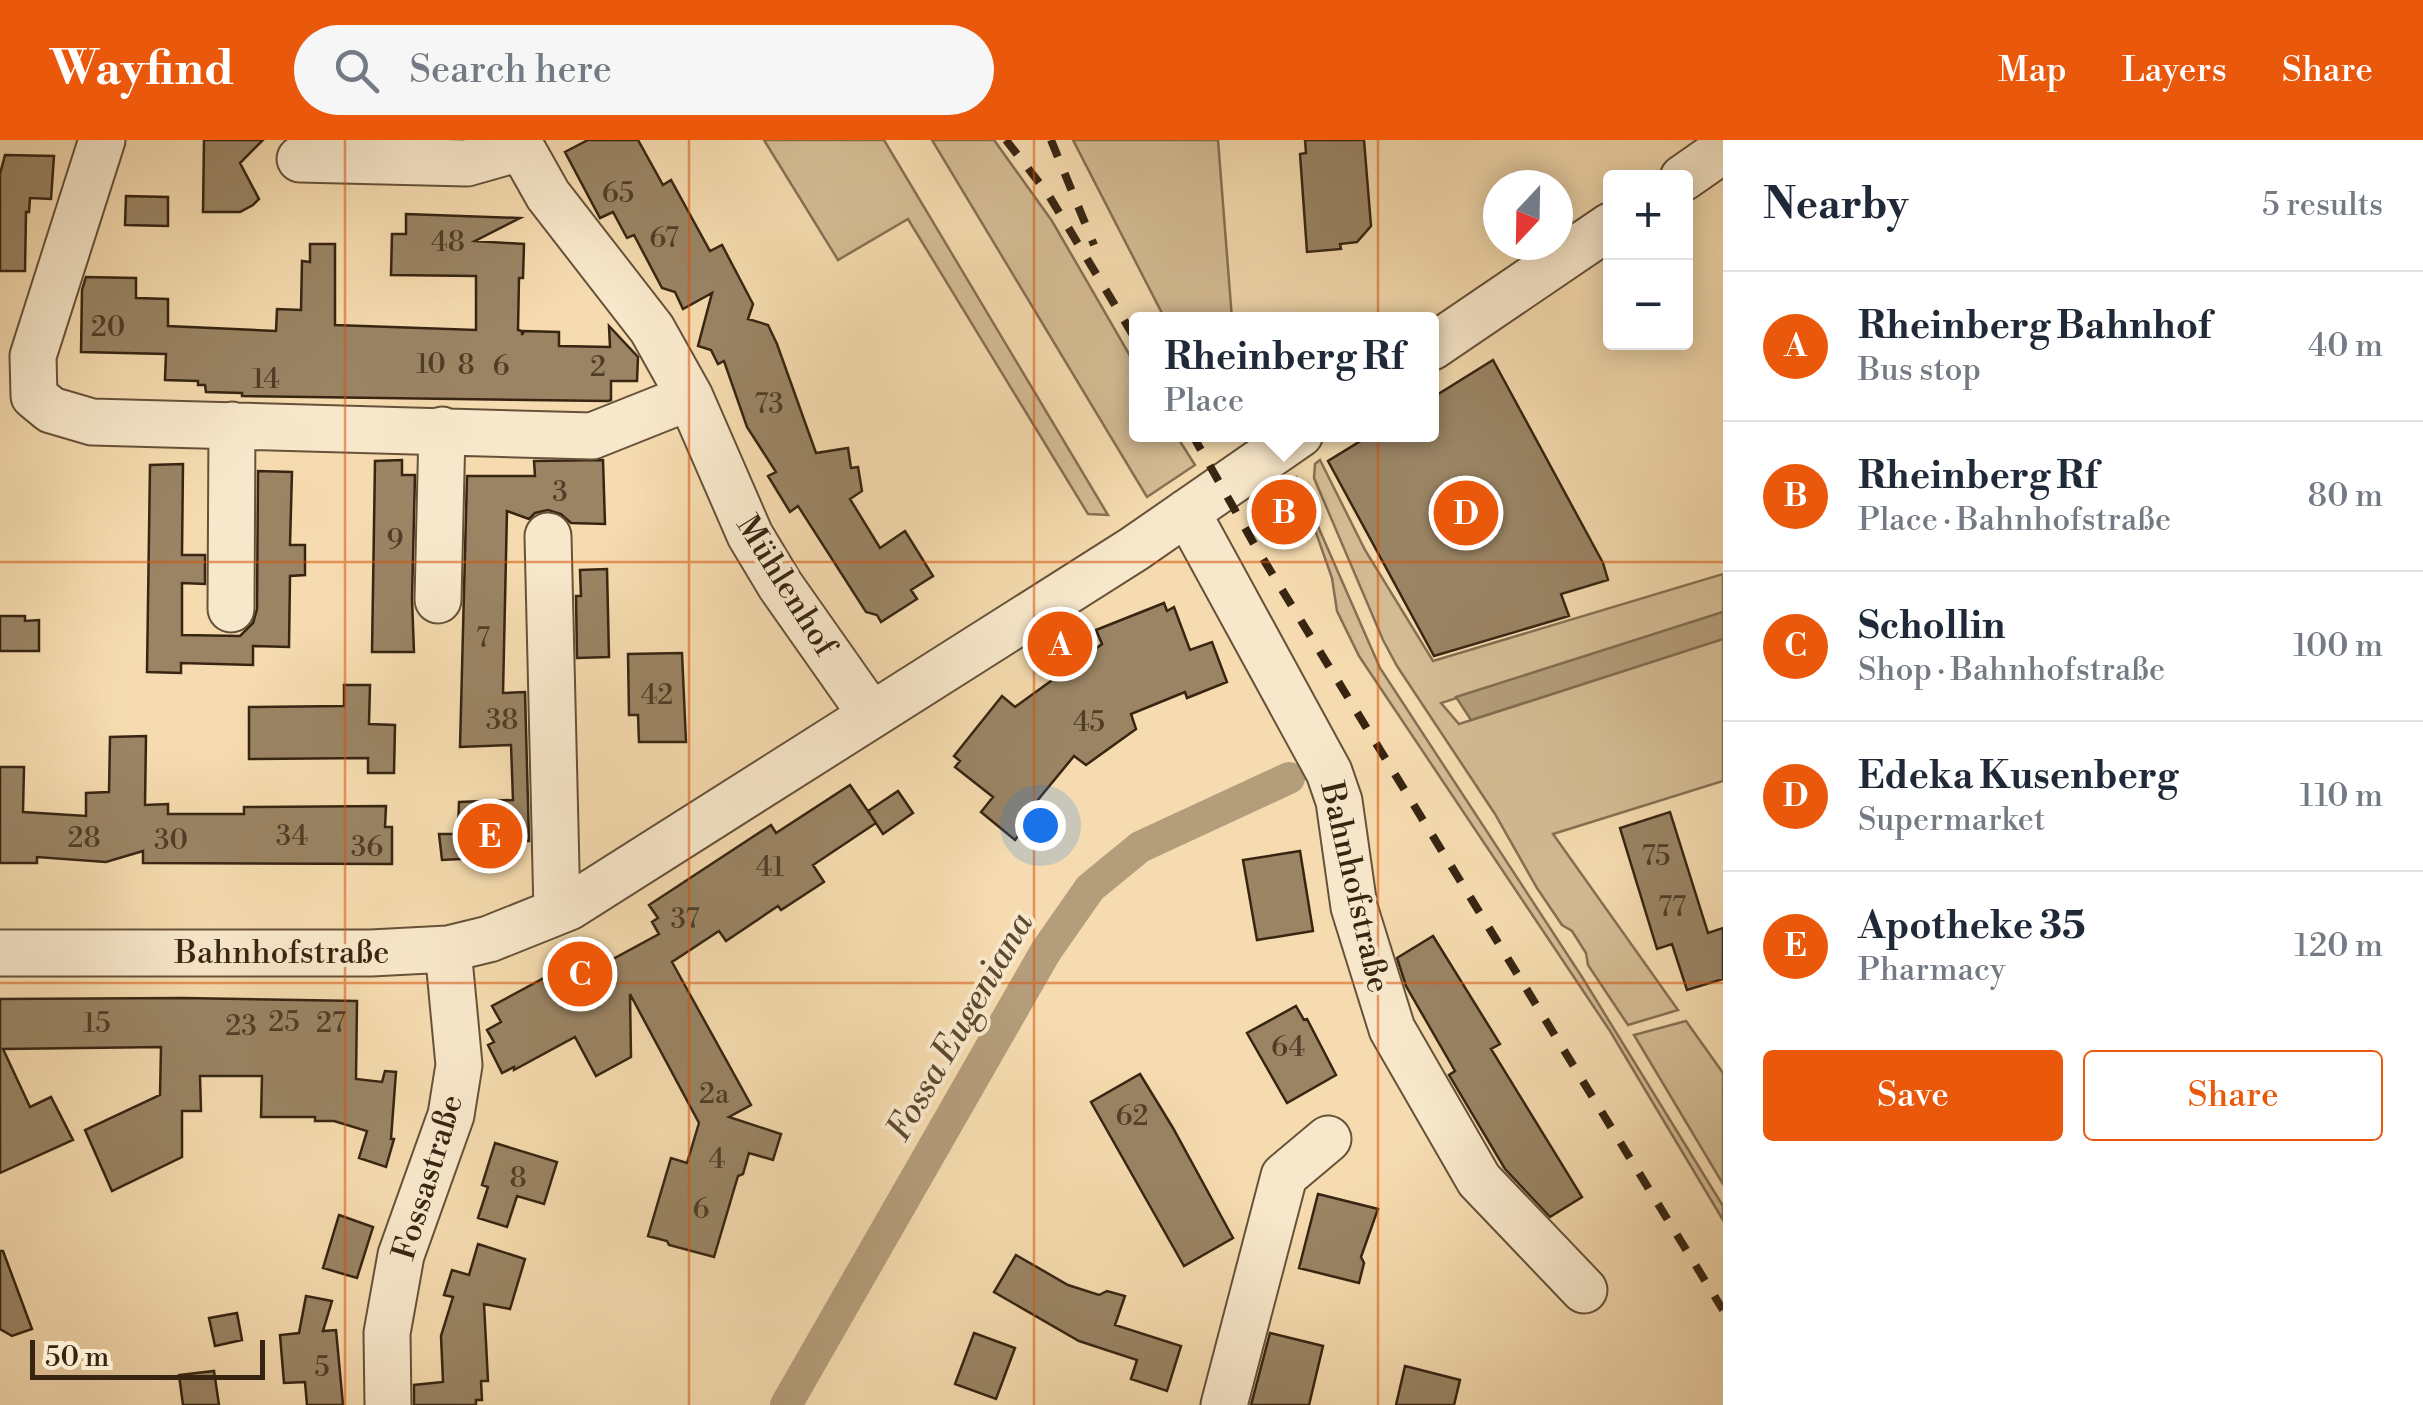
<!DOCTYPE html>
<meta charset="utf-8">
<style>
body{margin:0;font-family:"Libre Bodoni",serif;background:#f6f6f7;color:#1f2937}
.controls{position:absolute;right:30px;top:30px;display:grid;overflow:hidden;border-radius:10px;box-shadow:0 5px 25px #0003}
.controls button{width:90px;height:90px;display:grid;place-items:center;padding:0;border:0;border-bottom:2px solid #e0e1e3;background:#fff;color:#1f2937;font:50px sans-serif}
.compass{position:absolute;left:1483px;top:30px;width:90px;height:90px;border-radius:50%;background:#fff;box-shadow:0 5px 25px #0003;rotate:202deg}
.scale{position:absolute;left:30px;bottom:25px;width:235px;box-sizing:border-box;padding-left:10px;border:5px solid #372512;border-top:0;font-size:28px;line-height:35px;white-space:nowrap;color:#372512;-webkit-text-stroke:8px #f8e8cb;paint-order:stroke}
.you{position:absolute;left:1040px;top:685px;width:35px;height:35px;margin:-25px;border:8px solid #fff;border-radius:50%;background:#1a73e8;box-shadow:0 0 0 15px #1a73e833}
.badge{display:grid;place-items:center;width:65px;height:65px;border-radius:50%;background:#ea580c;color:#fff;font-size:32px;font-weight:700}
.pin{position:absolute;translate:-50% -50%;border:5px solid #fff;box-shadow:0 2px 10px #0006}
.popup{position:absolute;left:1129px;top:172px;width:310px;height:130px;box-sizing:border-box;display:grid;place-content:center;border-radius:10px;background:#fff;filter:drop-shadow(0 2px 8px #0005);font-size:32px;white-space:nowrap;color:#747a83}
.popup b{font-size:38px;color:#1f2937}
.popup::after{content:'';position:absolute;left:50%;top:100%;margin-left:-20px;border:20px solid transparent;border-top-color:#fff}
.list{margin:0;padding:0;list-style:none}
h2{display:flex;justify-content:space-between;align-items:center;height:130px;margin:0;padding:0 40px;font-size:42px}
h2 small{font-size:32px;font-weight:400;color:#747a83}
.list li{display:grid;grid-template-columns:65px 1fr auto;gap:30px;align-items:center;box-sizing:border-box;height:150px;padding:0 40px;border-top:2px solid #e0e1e3}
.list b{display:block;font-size:38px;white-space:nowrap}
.list p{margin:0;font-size:32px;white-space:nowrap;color:#747a83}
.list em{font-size:32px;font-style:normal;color:#747a83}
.actions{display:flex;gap:20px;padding:30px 40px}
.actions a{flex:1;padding:22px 0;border:2px solid #ea580c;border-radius:10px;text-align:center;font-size:35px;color:#ea580c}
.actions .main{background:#ea580c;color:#fff}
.icon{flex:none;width:55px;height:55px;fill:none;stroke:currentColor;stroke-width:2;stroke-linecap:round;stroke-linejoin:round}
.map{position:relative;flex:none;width:1723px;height:1265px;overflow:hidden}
header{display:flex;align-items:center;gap:60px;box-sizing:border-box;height:140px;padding:0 50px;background:#ea580c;color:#fff}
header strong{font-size:48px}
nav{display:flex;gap:55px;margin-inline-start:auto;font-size:35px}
.search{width:700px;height:90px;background:#f6f6f7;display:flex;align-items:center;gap:25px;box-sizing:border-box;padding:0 35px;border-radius:55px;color:#747a83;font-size:38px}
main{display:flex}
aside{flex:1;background:#fff}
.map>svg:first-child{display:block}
.green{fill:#d5bc94;stroke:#867053;stroke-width:2.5}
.water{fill:#b49d7a;stroke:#826d50;stroke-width:2.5}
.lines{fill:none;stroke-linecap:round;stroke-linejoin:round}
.canal{stroke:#b49d7a;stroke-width:32}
.building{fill:#9a8464;stroke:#372512;stroke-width:2.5}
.minor-casing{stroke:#665239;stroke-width:49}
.minor{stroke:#f8e8cb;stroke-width:45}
.rail{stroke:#372512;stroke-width:8;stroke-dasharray:18 18;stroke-linecap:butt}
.grid{fill:none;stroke:#d6540d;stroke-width:2.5;stroke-opacity:0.55}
.labels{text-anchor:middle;stroke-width:8;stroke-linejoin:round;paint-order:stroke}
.number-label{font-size:28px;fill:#503d26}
.street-label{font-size:32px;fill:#372512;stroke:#f8e8cb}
.water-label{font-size:35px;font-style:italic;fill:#5c4931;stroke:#f8e8cb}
</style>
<header>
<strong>Wayfind</strong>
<div class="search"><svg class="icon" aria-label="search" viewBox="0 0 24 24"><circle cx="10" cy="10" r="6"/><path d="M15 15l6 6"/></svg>Search here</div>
<nav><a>Map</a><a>Layers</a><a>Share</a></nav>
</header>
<main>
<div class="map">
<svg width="1723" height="1265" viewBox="0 0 1723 1265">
<rect width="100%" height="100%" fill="#f5dbaf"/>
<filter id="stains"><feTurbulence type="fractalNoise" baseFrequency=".002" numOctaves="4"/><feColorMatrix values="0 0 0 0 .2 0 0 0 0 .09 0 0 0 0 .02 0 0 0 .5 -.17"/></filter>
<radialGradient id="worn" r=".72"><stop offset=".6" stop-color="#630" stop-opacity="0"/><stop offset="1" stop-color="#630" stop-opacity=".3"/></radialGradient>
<path class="green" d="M764 0H884L1108 375 1088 374 908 79 838 120Z
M932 0H994L1052 81 1136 226V294L1176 295 1195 325 1147 357Z
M1073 0H1218L1232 179H1165Z
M1320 320 1365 410 1433 521 1723 434V472L1441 563 1459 584 1723 499V641L1553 694 1678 870 1628 885 1588 825 1586 813 1572 791 1562 785 1537 748 1495 674 1397 526 1383 500 1314 338 1315 324Z
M1296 336 1380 528 1582 837 1723 1066V1080L1610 891 1359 516 1337 471 1332 438Z
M1686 881 1723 933V1044L1634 895Z"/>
<path class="water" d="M1723 472V499L1471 580 1456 557Z"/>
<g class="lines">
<path class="canal" d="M786 1265 1046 811 1090 748 1140 707 1289 638"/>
</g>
<path class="building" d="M204 0H263L240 23 259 59 253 65 240 72H203Z
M588 0H638L663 45 671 40 710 111 722 105 753 164 748 179 768 185 777 204 816 313 848 308 851 328 858 327 862 351 850 359 880 408 905 391 933 436 911 450 917 459 881 482 877 475 866 472 798 366 790 372 768 336 776 332 747 287 724 221 718 224 711 210 698 206 712 153 683 169 675 152 662 148 634 95 627 98 613 72 600 78 565 12Z
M1305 0H1364L1371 86 1357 102 1340 104 1341 109 1307 112 1300 14 1306 13Z
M5 15 54 16 51 59 30 58 29 72H26L25 131H0V34Z
M126 56 168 57V86L125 85Z
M406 74 520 78 475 101 524 104 523 138H519L518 190 522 191V195L524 191 559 192V206L610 207 609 186 638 217 637 241H611V260L608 261 242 256V253L206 252 205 245H198V241L165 240 166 214 81 212 82 150 86 137 136 138V158L168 159V186L276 191 277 169 301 170 302 121 310 122V104H335V185L476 190V136L391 135 392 94H406Z
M1493 220 1603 423 1608 440 1561 454 1569 476 1434 516 1328 321 1372 294H1432V258Z
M402 320V335H415L412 459 414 512H372L375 321Z
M603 320 605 384 571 383 561 374 548 370 535 373 529 379 507 371 503 553 525 552 529 701H517L518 716 442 720 439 694H458L459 662 513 660 511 605 460 607 467 336H535L534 321Z
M183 324 182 415H205V444L182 443V495L240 496 253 483 257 469 258 331 292 332 290 405H305V435L290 436 289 507 253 506V525L181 523V533L147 532 150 325Z
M1285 349 1300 377 1279 390 1265 362Z
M607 429 609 517 577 518 576 456H581L580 430Z
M1164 463 1167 471 1174 467 1190 510 1212 502 1227 542 1187 558 1185 552 1131 574 1136 589 1086 625 1074 616 1037 661 1042 665 1015 700 981 672 993 657 955 627 960 621 954 616 1002 556 1015 567 1102 504 1096 490Z
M0 476H25V481L39 480V511H0Z
M682 513 686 602H639L638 575H629L628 514Z
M344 545H370L369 584 395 585 394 633H368V618L249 619V567L344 566Z
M146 596 145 665 168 664V674H244V667L386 666 385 687H392V724L143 723V711L106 722 37 717V723H0V627H24L23 672 86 676V653L109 652 110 597Z
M850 645 876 683 813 725 824 742 781 770 778 766 726 801 719 791 672 822 751 965 729 977 781 994 773 1020 749 1013 743 1034 738 1036 714 1117 669 1105 667 1101 648 1096 671 1018 687 1023 699 983 630 854 631 917 596 936 575 897 514 930V927L502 933 488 905 494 902 487 890 501 882 492 866 544 838 552 852 659 794 652 782 658 778 649 765 771 685 776 693Z
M898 651 913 673 883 694 868 671Z
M1670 672 1708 793 1723 788V839L1687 850 1672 804 1657 809 1620 688Z
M1300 711 1313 791 1257 800 1243 720Z
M1433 796 1500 904 1491 909 1582 1057 1550 1077 1505 1029 1449 935 1455 931 1406 846 1397 818Z
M183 858 357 861 356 939 382 942 385 931 396 932 391 999H394L386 1027 359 1018 367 991 334 981H315V977H261L262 936H200L201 971H182V1017L112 1051 85 990 160 955 161 907 3 909 30 967 51 957 73 1000 0 1033V859Z
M1296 866 1304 880 1307 879 1336 935 1287 963 1247 893Z
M1140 934 1173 988 1233 1098 1184 1126 1091 962Z
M495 1003 557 1022 544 1064 517 1056 507 1087 478 1078 488 1047 482 1045Z
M1318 1054 1378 1069 1361 1117 1364 1123 1359 1143 1299 1128Z
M339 1075 373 1087 357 1138 323 1128Z
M478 1104 525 1119 510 1169 484 1164 488 1241H481L482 1260H476V1265H414V1245L443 1242 441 1196 453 1157 444 1155 452 1130 469 1135Z
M0 1111H3L32 1189 12 1196 0 1189Z
M1016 1115 1068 1145 1099 1155 1107 1151 1125 1156 1115 1185 1181 1206 1167 1251 1131 1239 1137 1220 1079 1201 994 1152Z
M306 1156 332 1161 323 1191 336 1190 343 1265H307L305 1242 284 1243 280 1195 299 1193Z
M237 1173 242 1200 215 1206 209 1178Z
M974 1193 1015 1208 996 1259 955 1244Z
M1270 1193 1323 1206 1309 1265H1251Z
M1405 1226 1460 1240 1454 1265H1396Z
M214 1231 219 1265H183L179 1235Z"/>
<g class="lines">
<g class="minor-casing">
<path id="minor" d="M102 0 33 216 34 256 51 270 92 282 592 296 690 257
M517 0 548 55 652 189 690 257 750 395 780 445 870 573
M300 19 467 23 520 8
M1683 38 1723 10
M1432 207 1610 86
M1187 372 1329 632 1339 661 1354 767 1392 889 1479 1040 1584 1150
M548 396 557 771
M438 460 442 290
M231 469 232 285
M0 813H371L448 809 489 799 569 767 1134 409 1300 294
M388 1265 387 1193 401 1115 451 975 459 925 448 809
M1224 1265 1284 1036 1328 999"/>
</g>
<use href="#minor" class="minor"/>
<path class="rail" d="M1006 0 1048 54 1136 200
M1051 0 1094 105
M1192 294 1254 404 1723 1170"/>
</g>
<path class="grid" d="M345 0V1265M689 0V1265M1034 0V1265M1378 0V1265M0 422H1723M0 843H1723"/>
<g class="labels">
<g class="number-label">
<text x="618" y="62">65</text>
<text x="664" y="107">67</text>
<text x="448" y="111">48</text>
<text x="108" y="196">20</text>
<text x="431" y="233">10</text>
<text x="466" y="234">8</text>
<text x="501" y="235">6</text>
<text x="598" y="236">2</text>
<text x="266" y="248">14</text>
<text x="769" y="273">73</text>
<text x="560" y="361">3</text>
<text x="395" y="409">9</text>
<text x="483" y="507">7</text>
<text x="657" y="564">42</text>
<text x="502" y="589">38</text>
<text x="1089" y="591">45</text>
<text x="292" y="705">34</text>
<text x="84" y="707">28</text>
<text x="171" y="709">30</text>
<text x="367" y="716">36</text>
<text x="1656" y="725">75</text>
<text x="770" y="736">41</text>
<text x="1672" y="776">77</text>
<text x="685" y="788">37</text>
<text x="284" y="891">25</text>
<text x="97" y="892">15</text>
<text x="331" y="892">27</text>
<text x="241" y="895">23</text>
<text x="1288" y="916">64</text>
<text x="714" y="963">2a</text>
<text x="1132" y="985">62</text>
<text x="717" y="1028">4</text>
<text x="518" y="1047">8</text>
<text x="701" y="1078">6</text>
<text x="322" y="1236">5</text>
</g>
<g class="street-label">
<text transform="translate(787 445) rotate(58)" y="11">Mühlenhof</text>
<text transform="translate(1356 747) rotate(77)" y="11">Bahnhofstraße</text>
<text x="282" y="823">Bahnhofstraße</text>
<text transform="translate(427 1037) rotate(-73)" y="11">Fossastraße</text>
</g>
<g class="water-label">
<text transform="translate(959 886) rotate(-60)" y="12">Fossa Eugeniana</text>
</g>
</g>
<rect width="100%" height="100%" filter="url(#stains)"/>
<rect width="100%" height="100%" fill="url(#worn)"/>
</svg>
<div class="controls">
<button>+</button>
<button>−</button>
</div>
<svg class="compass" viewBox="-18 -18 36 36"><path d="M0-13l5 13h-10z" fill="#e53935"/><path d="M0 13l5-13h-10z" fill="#747a83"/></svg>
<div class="scale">50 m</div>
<div class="you"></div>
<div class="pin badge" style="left:1060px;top:504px">A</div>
<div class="pin badge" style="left:1284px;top:372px">B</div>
<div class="popup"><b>Rheinberg Rf</b>Place</div>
<div class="pin badge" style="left:580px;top:834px">C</div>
<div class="pin badge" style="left:1466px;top:373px">D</div>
<div class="pin badge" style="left:490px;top:696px">E</div>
</div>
<aside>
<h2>Nearby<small>5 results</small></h2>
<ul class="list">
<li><span class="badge">A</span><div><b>Rheinberg Bahnhof</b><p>Bus stop</p></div><em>40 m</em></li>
<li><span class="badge">B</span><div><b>Rheinberg Rf</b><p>Place · Bahnhofstraße</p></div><em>80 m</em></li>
<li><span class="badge">C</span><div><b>Schollin</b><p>Shop · Bahnhofstraße</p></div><em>100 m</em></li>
<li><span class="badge">D</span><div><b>Edeka Kusenberg</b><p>Supermarket</p></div><em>110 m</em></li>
<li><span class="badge">E</span><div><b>Apotheke 35</b><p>Pharmacy</p></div><em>120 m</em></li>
</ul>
<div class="actions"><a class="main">Save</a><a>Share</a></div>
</aside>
</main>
